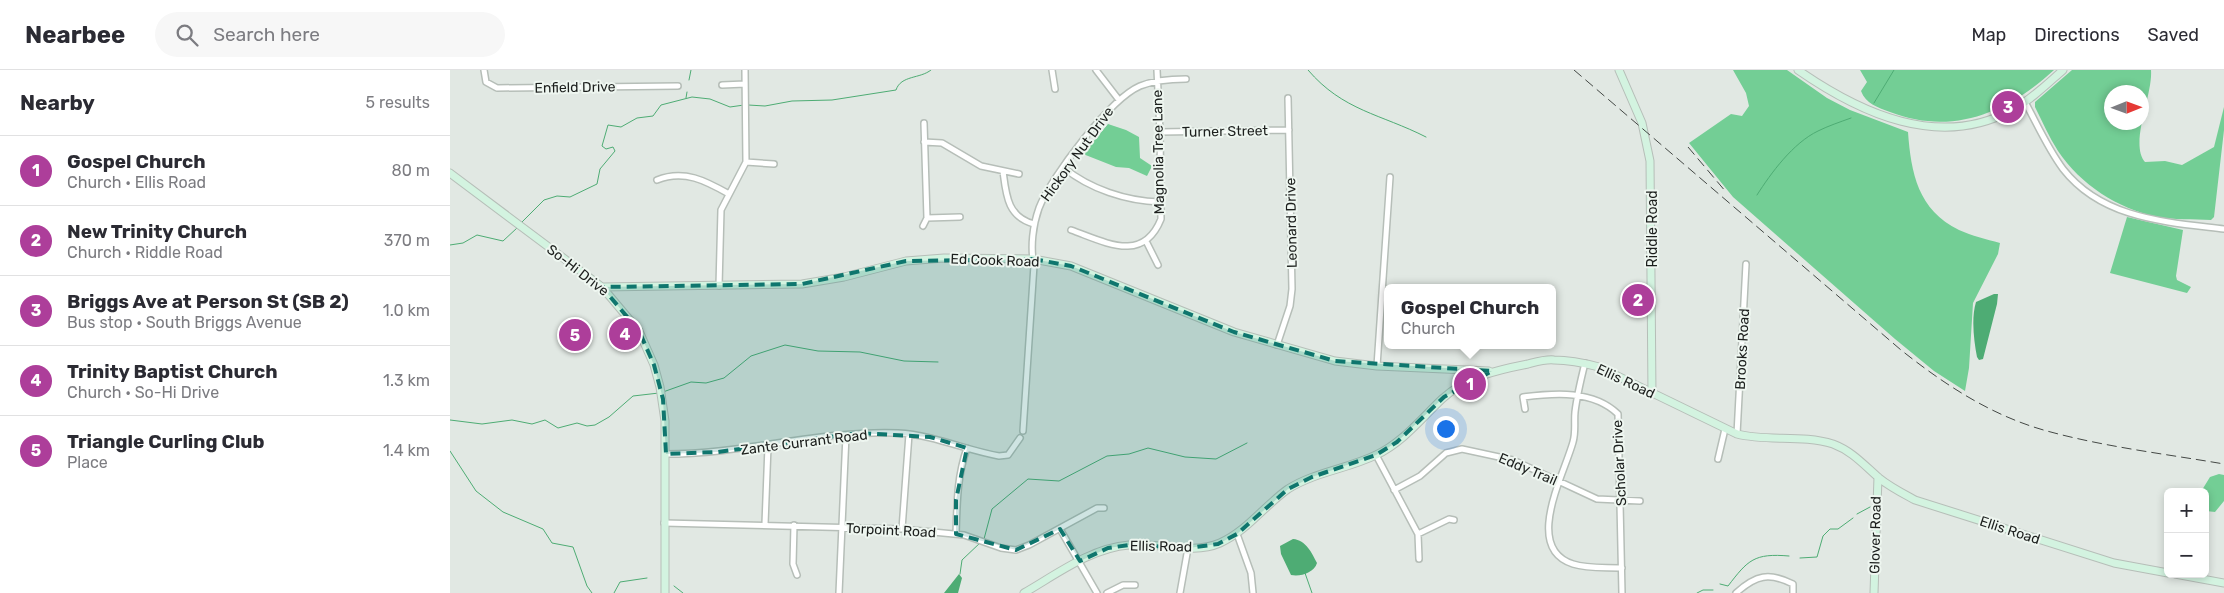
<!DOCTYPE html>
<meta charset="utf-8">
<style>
body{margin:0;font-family:Rubik,sans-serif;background:#f7f7f7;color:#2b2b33}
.controls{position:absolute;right:15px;bottom:15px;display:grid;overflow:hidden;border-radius:8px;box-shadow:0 2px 8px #0003}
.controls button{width:45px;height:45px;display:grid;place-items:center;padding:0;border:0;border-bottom:1px solid #e1e1e2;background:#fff;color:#2b2b33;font:25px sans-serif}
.compass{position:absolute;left:1654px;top:15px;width:45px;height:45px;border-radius:50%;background:#fff;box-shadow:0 2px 8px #0003;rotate:89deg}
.you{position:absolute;left:995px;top:358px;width:18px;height:18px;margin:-12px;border:4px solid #fff;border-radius:50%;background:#1a73e8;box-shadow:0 0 0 8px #1a73e833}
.badge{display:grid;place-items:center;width:32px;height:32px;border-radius:50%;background:#ad3e9a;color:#fff;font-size:16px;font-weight:700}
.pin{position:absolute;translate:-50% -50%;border:2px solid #fff;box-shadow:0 1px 5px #0006}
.popup{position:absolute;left:934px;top:214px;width:172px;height:65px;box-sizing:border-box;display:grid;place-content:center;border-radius:8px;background:#fff;filter:drop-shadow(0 1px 4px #0005);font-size:16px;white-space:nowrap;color:#7c7c81}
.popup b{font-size:19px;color:#2b2b33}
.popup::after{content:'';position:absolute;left:50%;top:100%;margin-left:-10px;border:10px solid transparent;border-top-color:#fff}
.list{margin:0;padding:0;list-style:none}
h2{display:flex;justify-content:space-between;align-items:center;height:65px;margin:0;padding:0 20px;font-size:21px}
h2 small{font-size:16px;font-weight:400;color:#7c7c81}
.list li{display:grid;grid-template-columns:32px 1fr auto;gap:15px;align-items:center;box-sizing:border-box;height:70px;padding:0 20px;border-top:1px solid #e1e1e2}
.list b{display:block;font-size:19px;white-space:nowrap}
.list p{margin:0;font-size:16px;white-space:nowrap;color:#7c7c81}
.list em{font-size:16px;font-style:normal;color:#7c7c81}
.icon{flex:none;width:28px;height:28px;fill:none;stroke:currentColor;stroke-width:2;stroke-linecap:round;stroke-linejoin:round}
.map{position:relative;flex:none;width:1774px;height:523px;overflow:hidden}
header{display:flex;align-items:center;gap:30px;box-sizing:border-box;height:70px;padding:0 25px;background:#fff;border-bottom:1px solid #e1e1e2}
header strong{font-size:24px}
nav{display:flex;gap:28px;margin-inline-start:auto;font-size:18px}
.search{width:350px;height:45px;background:#f7f7f7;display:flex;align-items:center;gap:12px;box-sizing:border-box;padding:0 18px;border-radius:28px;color:#7c7c81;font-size:19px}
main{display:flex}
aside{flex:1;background:#fff}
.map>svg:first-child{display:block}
.green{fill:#73ce95;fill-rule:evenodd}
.water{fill:#4eac74}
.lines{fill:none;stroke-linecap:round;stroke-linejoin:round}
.stream{stroke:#4eac74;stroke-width:1}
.street-casing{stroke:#b6beb8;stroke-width:8}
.secondary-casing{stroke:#b6beb8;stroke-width:9}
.street{stroke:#fff;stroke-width:5}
.secondary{stroke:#d3f3e0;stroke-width:7}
.rail{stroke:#444845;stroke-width:1;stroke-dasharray:10 5;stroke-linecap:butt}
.marked{fill:#0f766e;fill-opacity:0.2;stroke:#0f766e;stroke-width:4;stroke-dasharray:10 6;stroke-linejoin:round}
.labels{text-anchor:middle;stroke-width:4;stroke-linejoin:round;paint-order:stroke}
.street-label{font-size:14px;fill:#1c1f1d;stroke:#eef6f0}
</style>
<header>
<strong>Nearbee</strong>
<div class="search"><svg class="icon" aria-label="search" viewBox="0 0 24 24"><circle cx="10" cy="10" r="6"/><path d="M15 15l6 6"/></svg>Search here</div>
<nav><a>Map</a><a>Directions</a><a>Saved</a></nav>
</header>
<main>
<aside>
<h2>Nearby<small>5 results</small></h2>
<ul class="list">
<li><span class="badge">1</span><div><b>Gospel Church</b><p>Church · Ellis Road</p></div><em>80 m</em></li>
<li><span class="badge">2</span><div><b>New Trinity Church</b><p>Church · Riddle Road</p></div><em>370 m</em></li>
<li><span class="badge">3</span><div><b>Briggs Ave at Person St (SB 2)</b><p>Bus stop · South Briggs Avenue</p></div><em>1.0 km</em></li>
<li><span class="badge">4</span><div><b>Trinity Baptist Church</b><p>Church · So-Hi Drive</p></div><em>1.3 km</em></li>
<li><span class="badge">5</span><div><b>Triangle Curling Club</b><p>Place</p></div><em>1.4 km</em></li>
</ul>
</aside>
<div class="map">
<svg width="1774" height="523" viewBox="0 0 1774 523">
<rect width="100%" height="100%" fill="#e1e8e3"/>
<path class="green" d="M1283 0H1337L1377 28 1400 40 1458 62C1461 103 1468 140 1509 160 1522 166 1536 169 1550 173L1548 184 1523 233 1519 298 1515 321 1484 301 1445 269 1283 127 1239 73 1281 44 1292 46 1299 36 1296 23Z
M1410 0H1604C1557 43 1502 66 1440 42 1427 37 1416 34 1411 21L1417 12Z
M1622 0H1701C1703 25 1679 73 1695 92L1715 91 1732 95 1764 77 1774 37V60L1764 147 1761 150C1743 149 1724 150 1707 147 1667 138 1631 115 1608 81 1599 67 1592 51 1585 37V32ZM1662 22H1692V52H1662Z
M658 54 676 60 689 67 690 88 702 96 697 106 679 98 666 97 633 84Z
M1677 147 1733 160 1726 206 1727 210 1741 217 1737 223 1660 203Z
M1769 404 1774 405V431L1765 442 1756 441 1755 422 1752 420 1760 407Z"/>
<path class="water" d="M1544 224H1548L1547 234 1533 289 1529 290 1527 287C1524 271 1521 249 1526 232Z
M843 469C856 470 862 483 867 493 864 503 850 507 841 505L831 484 830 476Z
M509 504 512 508 508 523H494Z"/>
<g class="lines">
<path class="stream" d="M858 0C893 41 931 44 976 67
M239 10 241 0
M236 28 237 22
M1424 33 1444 0
M298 35 315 36 342 31 382 30 446 20C451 5 470 9 481 0
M1307 125C1321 103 1343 73 1368 61 1378 56 1390 52 1401 48
M71 153 94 130 107 126 120 127 147 114 150 99 165 81 163 77 156 79 152 76 158 55 171 57 187 48 203 46 211 35 242 27 260 29 280 37 294 35
M0 175 13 173 27 165 53 171 67 158
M213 322 241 312 256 313 274 308 301 286 335 275 368 281 410 282 454 291 488 292
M0 350 32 354 62 350 82 354 95 350 108 358 127 353 137 356 145 355 159 347 183 326 209 323
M0 381 26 421 53 442 93 459 102 473 123 477 137 516 142 523
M1407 444 1420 437
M534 469 542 439 578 409 609 411 657 386 679 384 698 378 735 387 766 389 797 373
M1350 488 1367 487 1373 466 1380 459H1388L1403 448
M855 503 862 523
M510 504 512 490 531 472
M1270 514 1278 516C1298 490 1304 483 1339 486
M224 516 233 523
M164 523 170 512 197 508
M1247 523 1253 520H1263"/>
<g class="street-casing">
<path id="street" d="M34 0 36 12 47 18 228 16
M602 0 605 19
M646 0 669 30
M272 15 295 14
M1575 32C1587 54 1598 79 1613 99 1652 149 1716 152 1774 159
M710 62 839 60
M474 72 492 73 531 96 569 104
M296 92 324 94
M614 98C640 119 676 131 710 132
M553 101C556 124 557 147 584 154
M207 110C234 99 256 111 279 124
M477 148 510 147
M473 156 477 148 474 53
M621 160C655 172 693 194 711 149L710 62 707 0
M696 171 708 195
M269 216 271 140 296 92 295 0
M827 275 840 236 842 219 838 28
M1135 293C1131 309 1127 325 1125 342 1124 352 1126 362 1123 372 1114 405 1073 478 1123 494 1138 499 1156 497 1172 498
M927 296 940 107
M1075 339 1073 327C1105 323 1143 320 1168 344L1172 523
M573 361 584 195C580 177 583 155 589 138 601 107 660 29 690 16 705 10 720 9 736 9
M1287 364 1296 194
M216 384C294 384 371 360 448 363 484 365 515 380 549 386L558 385 570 368
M926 385 968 464 969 489
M1268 389 1275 359
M944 420 970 406 996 383 1012 379 1063 390 1147 429 1190 431
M214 453 452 459 514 465 551 478 566 480 579 475 647 438H654
M315 454 318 376
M344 455 343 494 347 505
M452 459 459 364
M610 459 647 523
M506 464C507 434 507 406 517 378
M787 464 801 503 803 523
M968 464 999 449 1004 450
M389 523 396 365
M657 523 673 515H685
M730 523 738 478
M1286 523C1306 505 1319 502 1343 514V523"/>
</g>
<g class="secondary-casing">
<path id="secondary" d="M1169 0 1192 53 1200 91 1202 324
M1348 0C1410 43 1489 80 1562 40 1581 30 1597 14 1613 0
M0 103 152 217 189 261 204 295 210 317 215 351V523
M152 217 352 214 394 207 456 191 494 188 583 189 621 196 784 262 885 291 927 296 1039 301
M1725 504 1774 513
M574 523C607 504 641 478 679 475 709 472 742 485 770 473 797 461 814 436 838 419 865 402 897 399 926 385 952 373 971 349 992 329 1016 307 1047 300 1078 294 1086 292 1096 289 1104 290 1120 290 1134 293 1149 297L1287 364C1318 372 1352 364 1383 374 1402 381 1414 395 1429 408 1440 417 1452 423 1465 430L1664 493 1718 503
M1424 523 1428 407"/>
</g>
<use href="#street" class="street"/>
<use href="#secondary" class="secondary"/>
<path class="rail" d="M1124 0 1451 280C1495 315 1542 346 1597 361 1655 377 1716 384 1774 394
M1238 77 1276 122"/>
</g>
<path class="marked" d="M583 189 621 196 784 262 885 291 1042 301 994 327 947 372 926 385 862 407 838 419 787 464 768 474 738 478 679 475 658 478 630 491 610 459 566 480 506 464V430L517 378 480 367 408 363 268 382 216 384 213 329 204 295 189 261 152 217 352 214 456 191Z"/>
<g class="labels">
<g class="street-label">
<text transform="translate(125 17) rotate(-1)" y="5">Enfield Drive</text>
<text transform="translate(775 61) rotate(-1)" y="5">Turner Street</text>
<text transform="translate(708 82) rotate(-91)" y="5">Magnolia Tree Lane</text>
<text transform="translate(627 84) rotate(-54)" y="5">Hickory Nut Drive</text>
<text transform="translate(841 153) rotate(-91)" y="5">Leonard Drive</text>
<text transform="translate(1202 159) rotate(-90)" y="5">Riddle Road</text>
<text transform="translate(545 190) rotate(2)" y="5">Ed Cook Road</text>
<text transform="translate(128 200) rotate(38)" y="5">So-Hi Drive</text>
<text transform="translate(1292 279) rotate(-87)" y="5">Brooks Road</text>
<text transform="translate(1176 311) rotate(25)" y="5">Ellis Road</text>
<text transform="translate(354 372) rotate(-7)" y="5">Zante Currant Road</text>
<text transform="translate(1169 393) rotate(-93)" y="5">Scholar Drive</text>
<text transform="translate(1078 399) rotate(23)" y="5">Eddy Trail</text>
<text transform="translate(441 460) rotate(3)" y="5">Torpoint Road</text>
<text transform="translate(1560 460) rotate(18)" y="5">Ellis Road</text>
<text transform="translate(1425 465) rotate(-89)" y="5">Glover Road</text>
<text transform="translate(711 476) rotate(1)" y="5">Ellis Road</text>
</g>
</g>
</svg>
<div class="controls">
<button>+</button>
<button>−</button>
</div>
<svg class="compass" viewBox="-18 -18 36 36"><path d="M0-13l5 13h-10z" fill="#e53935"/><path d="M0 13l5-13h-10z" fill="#7c7c81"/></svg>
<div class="you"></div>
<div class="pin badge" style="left:1020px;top:314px">1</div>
<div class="popup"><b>Gospel Church</b>Church</div>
<div class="pin badge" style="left:1188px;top:230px">2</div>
<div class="pin badge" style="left:1558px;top:37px">3</div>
<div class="pin badge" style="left:175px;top:264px">4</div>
<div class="pin badge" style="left:125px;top:265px">5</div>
</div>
</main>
